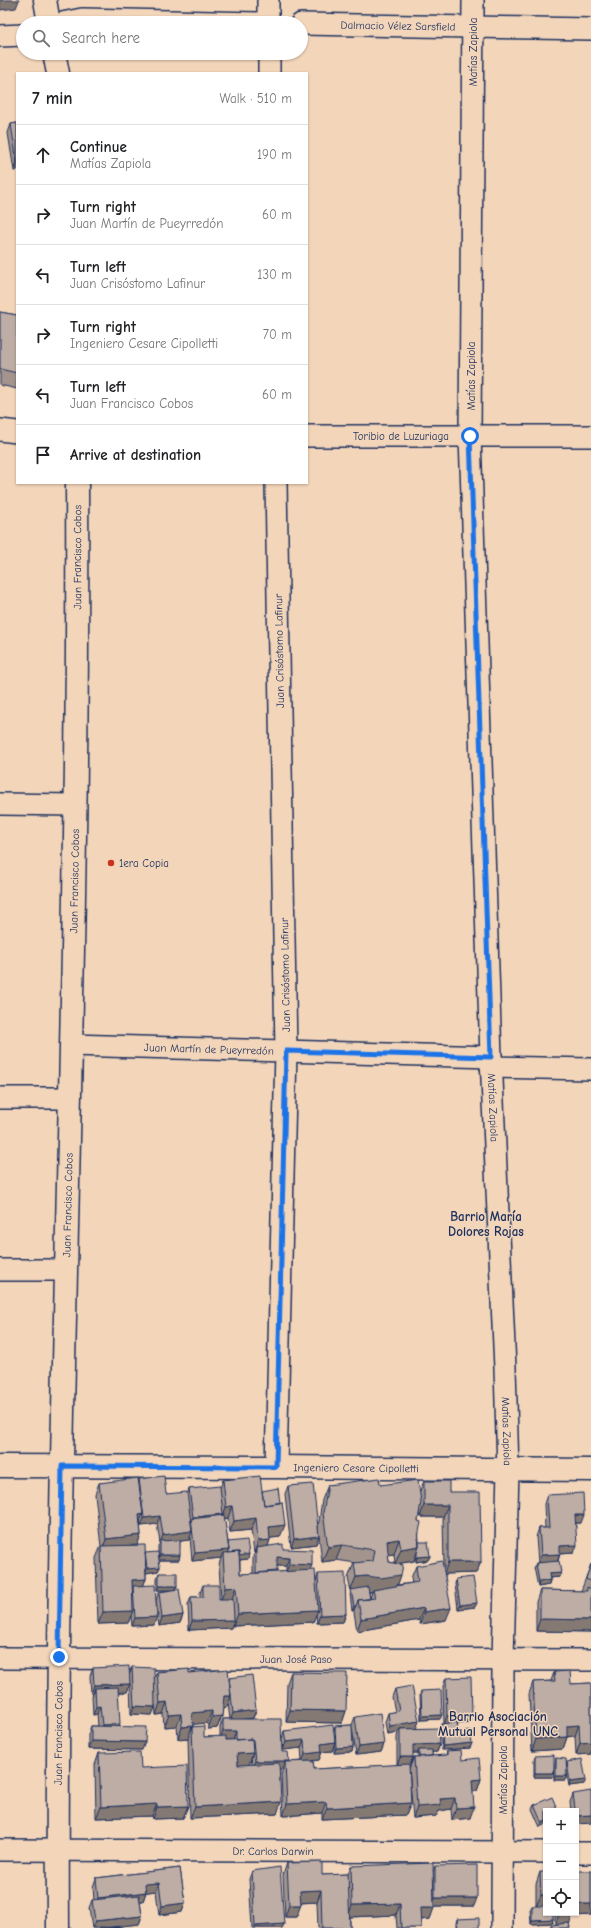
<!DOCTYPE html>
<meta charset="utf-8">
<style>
body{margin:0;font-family:"Comic Neue",sans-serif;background:#f6f6f6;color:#202124}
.controls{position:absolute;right:12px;bottom:12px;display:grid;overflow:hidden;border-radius:0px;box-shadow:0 1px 3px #0004}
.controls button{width:36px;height:36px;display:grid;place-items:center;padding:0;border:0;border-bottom:1px solid #e0e0e0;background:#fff;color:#202124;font:20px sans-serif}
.stop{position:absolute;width:12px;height:12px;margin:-9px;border:3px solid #1a73e8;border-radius:50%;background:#fff}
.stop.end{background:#1a73e8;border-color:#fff;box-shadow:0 1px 4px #0008}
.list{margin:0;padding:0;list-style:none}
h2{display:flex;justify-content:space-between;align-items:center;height:52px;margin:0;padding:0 16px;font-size:17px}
h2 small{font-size:13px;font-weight:400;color:#757577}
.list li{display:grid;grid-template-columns:26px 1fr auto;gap:12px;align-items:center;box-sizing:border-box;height:60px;padding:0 16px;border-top:1px solid #e0e0e0}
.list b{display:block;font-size:15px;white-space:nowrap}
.list p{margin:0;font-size:13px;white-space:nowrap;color:#757577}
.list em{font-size:13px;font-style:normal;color:#757577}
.icon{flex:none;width:22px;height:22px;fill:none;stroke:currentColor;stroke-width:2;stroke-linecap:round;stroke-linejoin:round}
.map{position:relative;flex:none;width:591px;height:1928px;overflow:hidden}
.search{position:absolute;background:#fff;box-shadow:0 1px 3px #0004;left:16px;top:16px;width:292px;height:44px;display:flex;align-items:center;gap:10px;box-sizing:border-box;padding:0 14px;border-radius:22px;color:#757577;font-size:15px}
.panel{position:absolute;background:#fff;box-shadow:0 1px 3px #0004;left:16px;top:72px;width:292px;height:412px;border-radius:0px}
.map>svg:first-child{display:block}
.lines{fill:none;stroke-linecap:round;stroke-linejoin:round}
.minor-casing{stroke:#1b2f5e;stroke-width:24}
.tertiary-casing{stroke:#1b2f5e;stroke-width:25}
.minor{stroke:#f3d6ba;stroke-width:21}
.tertiary{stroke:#f3d6ba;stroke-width:22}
.wall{fill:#a3958d;stroke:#1b2f5e;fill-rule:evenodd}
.shaded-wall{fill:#857973;stroke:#1b2f5e}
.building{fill:#beada4;stroke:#1b2f5e}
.route{stroke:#1a73e8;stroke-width:5}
.poi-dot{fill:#c8321e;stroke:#f3d6ba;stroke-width:1.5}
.labels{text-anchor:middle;stroke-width:3;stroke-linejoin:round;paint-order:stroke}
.street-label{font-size:11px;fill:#1b2f5e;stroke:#f3d6ba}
.poi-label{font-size:11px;fill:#1b2f5e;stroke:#f3d6ba;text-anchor:start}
.quarter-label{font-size:13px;font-weight:bold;fill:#1b2f5e;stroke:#f3d6ba}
</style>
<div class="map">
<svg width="591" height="1928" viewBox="0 0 591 1928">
<rect width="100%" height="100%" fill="#f3d6ba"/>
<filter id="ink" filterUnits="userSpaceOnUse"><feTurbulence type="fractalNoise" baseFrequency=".025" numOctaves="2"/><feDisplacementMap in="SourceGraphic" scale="8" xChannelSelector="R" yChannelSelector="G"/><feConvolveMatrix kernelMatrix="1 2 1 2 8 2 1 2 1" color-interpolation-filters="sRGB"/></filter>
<g filter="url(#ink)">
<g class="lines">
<g class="minor-casing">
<g id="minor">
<path d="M268 0V23"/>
<path id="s1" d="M473 0 470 436 491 1057 505 1368 508 1470 503 1659 502 1928"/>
<path d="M62 23 82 19 257 23"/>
<path id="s2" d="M301 24 591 29"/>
<path d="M0 36 23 35"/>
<path d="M269 53V73"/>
<path d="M0 430 17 432"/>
<path id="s3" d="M307 436H591"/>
<path d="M0 804 75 805"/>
<path id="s4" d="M71 1045 491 1057"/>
<path d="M491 1067 591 1069"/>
<path d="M0 1098H70"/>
<path d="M0 1270H65"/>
<path d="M276 1467 286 1051 276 483"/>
<path id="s5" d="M0 1658 591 1660"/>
<path id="s6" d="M0 1850 546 1852"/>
<path d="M576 1853H591"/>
</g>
</g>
<g class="tertiary-casing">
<g id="tertiary">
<path d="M45 0 49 23"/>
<path d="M54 53 58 73"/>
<path id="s7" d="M0 1466 276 1467 591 1470"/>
<path id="s8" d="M58 1928C55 1446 80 965 77 483"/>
</g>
</g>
<use href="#minor" class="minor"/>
<use href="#tertiary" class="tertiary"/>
</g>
<path class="wall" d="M17 123V170L14 171 8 133 11 124Z
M0 312 17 315V389L0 385Z
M139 1479 166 1494 187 1496 189 1489 220 1488 223 1480 262 1491 280 1537 270 1538 268 1546 283 1549 310 1570 316 1581 318 1574 346 1614 343 1622 317 1623 316 1614 313 1622 233 1626V1623L231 1628 189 1630 188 1605 191 1597H200V1593L203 1585 219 1599H221L219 1565 221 1558 192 1561 190 1537 189 1540 180 1541 179 1560H159L160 1567 158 1571 146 1573V1579L143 1586 154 1625 132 1626 131 1616 128 1623 98 1624 96 1558 101 1546 95 1494 99 1483 138 1480ZM228 1518 230 1532 251 1530 254 1553H255L253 1556V1574H240V1560L248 1559 228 1542 224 1519ZM140 1521 141 1526 157 1524 160 1543 158 1546V1554H145L137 1545 141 1535 140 1523ZM277 1566H286V1572H276Z
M424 1481 449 1492 481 1562 476 1573 445 1574 446 1620 420 1624 419 1620 357 1631 354 1612V1610L352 1611 350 1594 351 1592 348 1578 354 1563H356L336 1560 322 1562 318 1528 322 1500 328 1485H380L419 1493ZM419 1510 420 1517H443L444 1568 416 1566 411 1578 412 1583 397 1585 401 1575 396 1564 414 1561 416 1557V1562L428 1560 430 1556 419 1542 418 1521ZM394 1554 395 1563 389 1562 388 1555ZM369 1592H372L370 1598V1599Z
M288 1486 319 1536 316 1544 291 1547 285 1494Z
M547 1495 581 1523H576L574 1553 560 1554 558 1561 561 1573 560 1577 550 1578V1580L549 1585 538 1587 534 1567 536 1563H538L536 1537 539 1528H545L544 1504Z
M591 1564V1632L536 1631V1602L540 1590 581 1591Z
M159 1573 177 1586 175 1590 183 1615 180 1623 159 1626 156 1600 159 1592 171 1590H157V1578Z
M456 1579 475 1607 458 1609 455 1584Z
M132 1667 154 1679 157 1672 189 1673 229 1678 256 1710 253 1718 242 1719 282 1739 284 1731 334 1730 335 1726 352 1725 355 1717 384 1744 381 1752 356 1755 352 1727 353 1747 352 1752 334 1753V1745L332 1751 322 1752 319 1760 313 1761 314 1769 397 1765V1737L398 1732 387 1734 385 1722 388 1713 395 1712 392 1697 395 1689 419 1721 416 1728 440 1744 437 1752H432V1756L446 1755 447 1751 462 1760 481 1779 477 1791H473L470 1818 452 1820 451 1809 439 1811 436 1816 413 1818 409 1769 414 1757H418V1753H413L410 1765H409L411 1803 406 1815 322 1819V1813L283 1816 281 1774 283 1769H280L277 1814 190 1818 188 1738 178 1739 177 1726 164 1727 163 1714 156 1715 155 1705 152 1715 131 1714 130 1684 127 1692H118L119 1727 142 1750 88 1749V1735L91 1726H98L97 1714 93 1715 92 1696 93 1694H91L90 1676 93 1668 129 1676ZM228 1704 230 1719H223L220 1727V1737H204L193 1727V1724L207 1723 208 1729 217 1728 222 1716 223 1708 227 1707ZM282 1740 283 1750 301 1748 302 1761 288 1762 289 1761 282 1752ZM251 1758 252 1765H249Z
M291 1672 346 1711 342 1723 286 1722 287 1683Z
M554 1672 571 1684 591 1683V1754L576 1755 575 1736 567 1737 563 1749 532 1751 529 1694 533 1682 551 1681Z
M446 1678 472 1715 469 1723 457 1724 458 1733 472 1743 470 1748 442 1750 440 1728 441 1724H444L443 1686Z
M421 1691 440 1719 421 1720 420 1695Z
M99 1753 141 1768 188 1806 183 1818 153 1819 152 1816 96 1818 95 1765Z
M535 1756 552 1777H534V1760Z
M556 1758 566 1764 567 1762 584 1784 569 1786 566 1770 567 1776 565 1780H554L555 1763Z
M573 1794 591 1823 576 1824V1811H571L570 1802Z
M534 1805 558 1811 540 1827 532 1809Z
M287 1863 322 1875 348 1874 351 1866 433 1872 435 1866 474 1906H434L430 1919 421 1920V1928H397L396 1915 350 1917V1928H318L317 1902 301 1903 296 1917H285L283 1875Z
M180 1868 185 1903 182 1912 159 1915 156 1891 146 1892 143 1901H140L142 1916 139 1924 109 1927 122 1928H92L89 1908 92 1900H94L93 1887 96 1878Z
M252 1871 284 1924 282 1928H252L249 1879Z
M591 1871V1915L572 1916 569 1925 570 1928H550L551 1925 555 1924V1913H576Z
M540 1872 553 1919 552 1923 531 1924 530 1910 532 1906H536V1884Z
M457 1919 479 1928H456V1923Z"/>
<path class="shaded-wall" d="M0 0H19L16 8 0 10Z
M17 163V170L14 171Z
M424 1505H448L443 1517H420Z
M232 1506 228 1518 222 1519 226 1507Z
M143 1514 138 1526 139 1515Z
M223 1514 220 1522 192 1520 193 1517Z
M575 1515H584L581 1523H572Z
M160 1516 157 1524 141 1526 144 1518Z
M256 1518 251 1530 230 1532 234 1521Z
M285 1525 280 1537 264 1539 269 1527Z
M192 1531 189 1540 160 1544 163 1535Z
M141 1535 137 1546 102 1551 106 1539Z
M319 1536 316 1544 291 1547 294 1539Z
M399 1539 394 1554 381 1556 387 1541Z
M270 1540 266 1552 256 1548 255 1553H254L258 1541Z
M342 1545 336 1560 322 1562 328 1547Z
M577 1545 574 1553 557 1554 560 1546Z
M419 1546 414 1561 395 1564 401 1549Z
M229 1550 226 1558 223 1553 221 1558 192 1561 195 1553Z
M249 1554 248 1559 227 1561 228 1557Z
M560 1554 557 1562 538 1564 541 1555Z
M160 1555H180L179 1560H158Z
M430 1556 428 1560 416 1562 417 1557Z
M277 1557 289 1558 286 1566H274Z
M448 1562H481L476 1573 444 1574Z
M289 1564 312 1565 309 1573 286 1572Z
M160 1567 158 1571 145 1573 147 1568Z
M561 1573 560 1577 547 1578 549 1574Z
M401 1575 396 1590H373L372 1592 351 1590 350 1592 356 1577 366 1576Z
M146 1579 141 1591 133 1586 131 1591 132 1580Z
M550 1580 549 1585 538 1587 539 1582Z
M159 1586H177L175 1590H157Z
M236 1587 232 1599 221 1600 225 1588Z
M477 1603 475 1607 458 1609 460 1605Z
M354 1606H356L354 1610 352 1611Z
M424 1608 419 1620 357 1631 361 1619Z
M451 1608 446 1620 420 1624 424 1612Z
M318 1610 313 1622 233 1626 238 1614Z
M133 1611 128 1623 98 1624 103 1612Z
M346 1614 343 1622 317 1623 320 1615Z
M183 1615 180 1623 159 1626 162 1618Z
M157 1617 154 1625 132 1626 135 1618Z
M540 1619 591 1620V1632L536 1631Z
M234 1620 231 1628 189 1630 192 1621Z
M130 1684 127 1692 95 1693V1688L93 1694H91L94 1685Z
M224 1696H231L227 1707 220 1708Z
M167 1702 163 1714 156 1715 160 1703Z
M100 1706 97 1714 93 1715 96 1707Z
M134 1706 155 1707 152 1715 131 1714Z
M256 1710 253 1718 230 1721 233 1713Z
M290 1710 346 1711 342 1723 286 1722Z
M212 1711 207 1723 187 1725 192 1713Z
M181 1714 177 1726 164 1727 169 1715Z
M442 1715 440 1719 421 1720 422 1716Z
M472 1715 469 1723 444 1724 447 1716Z
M222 1716 217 1728 208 1729 212 1717Z
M419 1721 416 1729H400L398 1732 387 1734 390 1726Z
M120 1724 117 1732 99 1733 102 1725Z
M579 1725 575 1736 562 1737 567 1726Z
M193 1726 192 1730V1727L188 1738 178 1739 182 1727Z
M223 1731H236L233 1740H220Z
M567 1737 563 1749 532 1751 536 1739Z
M304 1740 301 1748 283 1750 286 1742Z
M91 1741 145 1742 142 1750 88 1749Z
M335 1742 332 1751 318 1752 321 1744Z
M591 1742V1754L576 1755 580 1743Z
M472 1743 470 1748 442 1750 443 1746Z
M384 1744 381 1752 356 1755 359 1747Z
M440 1744 437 1752 419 1753V1750L418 1753H410L413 1745Z
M353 1747 352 1752 334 1753 336 1748Z
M322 1752 319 1760 302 1762 305 1754Z
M253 1753 249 1765 233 1766 237 1754Z
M400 1757H413L410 1765H397Z
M255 1761H289L286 1769 285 1762 283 1769 252 1770Z
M535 1773H554L552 1777H534Z
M556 1776H567L565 1780H554Z
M481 1779 477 1791H468L472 1780Z
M586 1780 584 1784 569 1786 570 1782Z
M455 1798 451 1809 439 1811 436 1816 413 1818 417 1807 440 1799Z
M281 1802 277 1814 190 1818 195 1807Z
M326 1802 322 1813 283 1816 287 1804Z
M411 1803 406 1815 322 1819 327 1808Z
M157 1804 152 1816 96 1818 101 1807Z
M188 1806 183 1818 153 1819 157 1807Z
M474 1807 470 1818 452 1820 456 1808Z
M591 1815V1823L576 1824V1816Z
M546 1821V1824L540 1827 542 1823Z
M159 1883 156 1891 142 1893 145 1884Z
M321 1890 317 1902 296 1903 300 1891Z
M146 1892 143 1901 95 1906 98 1898Z
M541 1895H546V1906L536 1907Z
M435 1898H477L474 1906H432Z
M185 1903 182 1912 159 1915 162 1906Z
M400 1904 396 1915 348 1917 352 1905Z
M576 1904H591V1915L572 1916 569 1925 555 1926 559 1914 576 1913Z
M289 1905H301L296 1917H285Z
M420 1908H434L430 1919 416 1920Z
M142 1916 139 1924 103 1928 100 1927V1928H92L95 1921Z
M553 1919 552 1923 531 1924 532 1920Z
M284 1924 282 1928H255V1926Z"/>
<path class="building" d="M17 123V163L11 124Z
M0 312 17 315V373L0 369Z
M164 1476 166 1494 187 1492 192 1531 163 1535 160 1516 144 1518 139 1479Z
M260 1476 264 1505 282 1502 285 1525 269 1527 270 1540 258 1541 256 1518 234 1521 232 1506 226 1507 223 1480Z
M138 1478 143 1514 139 1515 141 1535 106 1539 99 1483Z
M379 1478 380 1485 418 1480 421 1502 418 1521 421 1522 418 1537 419 1546 401 1549 399 1539 387 1541 389 1562 403 1565 401 1575 381 1578 366 1576 356 1577 354 1563 372 1561 374 1550 342 1545 328 1547 323 1513 328 1485Z
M424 1481H449V1492H480L481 1562H448V1505H424Z
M313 1484 319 1536 294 1539 288 1486Z
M220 1486 223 1514 193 1517 189 1489Z
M278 1488 280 1503 264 1505 262 1491Z
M583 1493 584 1515H575L577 1545 560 1546V1554L541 1555 539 1528H549L547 1495Z
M224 1515 229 1550 195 1553 191 1519Z
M180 1540V1555H160V1541Z
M247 1540 249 1554 239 1556V1552L228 1553 229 1550 228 1542Z
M419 1542H428L430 1556 417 1557V1553L419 1546Z
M283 1544V1549L312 1550V1565L289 1564V1558L277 1557V1571L256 1573V1548Z
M145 1545 146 1579 132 1580 133 1611 103 1612 101 1546Z
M158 1552 160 1567 147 1568 145 1553Z
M239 1552 240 1574 315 1570 318 1610 238 1614 236 1587 225 1588 223 1553Z
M442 1561 451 1608 424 1612V1608L361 1619 358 1600 375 1598 373 1590 418 1582 416 1566Z
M559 1561 561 1573 549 1574 550 1580 539 1582 536 1563Z
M591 1564V1581L586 1579Z
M159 1573H177V1586H159Z
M345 1573 346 1614 320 1615 318 1574Z
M473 1577 477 1603 460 1605 456 1579Z
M155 1585 157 1617 135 1618 133 1586Z
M203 1585H219V1599H233L234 1620 192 1621 191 1597H203Z
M368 1587 370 1599 358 1600 356 1606H354L351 1590Z
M587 1587 591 1589V1620L540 1619V1590L587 1591Z
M179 1589 183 1615 162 1618 159 1592Z
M129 1666 130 1684 94 1685 93 1668Z
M132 1667 154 1668 155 1707 134 1706Z
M189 1669V1673L228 1669 231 1696H224L222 1716 212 1717V1711L192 1713 193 1726 182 1727 181 1714 169 1715 167 1702 160 1703 157 1672Z
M570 1671 571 1684 591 1683V1742L580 1743 579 1725 567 1726V1737L536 1739 533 1682 555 1681 554 1672Z
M291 1672 347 1673 346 1711 290 1710Z
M252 1675 256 1710 233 1713 229 1678Z
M471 1677 472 1715 447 1716 446 1678Z
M412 1686 419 1721 390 1726 388 1713 399 1711 395 1689Z
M118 1687 120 1724 102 1725 100 1706 96 1707 95 1688Z
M441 1690 442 1715 422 1716 421 1691Z
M380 1713 384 1744 359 1747 355 1717Z
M223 1719H281L282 1752H288L289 1761H255L253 1740H252V1739L236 1740V1731H223Z
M457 1722 458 1733 470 1731 472 1743 443 1746 441 1724Z
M333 1725 335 1742 321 1744 322 1752 305 1754 304 1740 286 1742 284 1731Z
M352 1725 353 1747 336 1748 335 1726Z
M91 1726 146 1727 145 1742 91 1741Z
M204 1726V1737L226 1736V1740L252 1739 253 1753 237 1754 238 1765 279 1763 281 1802 195 1807 192 1727Z
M439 1728 440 1744 413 1745V1757H400V1729Z
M419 1750H432V1756L419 1757Z
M461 1750 462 1760 479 1758 481 1779 472 1780 474 1807 456 1808 455 1798 440 1799 441 1805 417 1807 414 1757 447 1755V1751Z
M140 1752 141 1768 187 1766 188 1806 157 1807V1804L101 1807 99 1753Z
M554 1755V1773H535V1756Z
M556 1758 566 1759 567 1776H556Z
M582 1759 586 1780 570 1782 567 1762Z
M313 1761 314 1769 409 1764 411 1803 327 1808 326 1802 287 1804 285 1762Z
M591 1791V1815L576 1816 573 1794Z
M552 1797 558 1811H546V1821L542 1823 534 1805Z
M322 1862V1875L348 1874 350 1928H322L321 1890 300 1891 301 1905H289L287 1863Z
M433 1863 434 1908H420L421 1928H401L400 1904 352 1905 351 1866Z
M477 1865V1898H435V1866Z
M280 1867 284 1924 255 1926 252 1871Z
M180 1868 185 1903 162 1906 159 1883 145 1884 146 1892 98 1898 96 1878Z
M576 1871H591V1904H576Z
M540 1872H546V1895H541Z
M139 1895 142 1916 95 1921 92 1900Z
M532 1906H546V1913H553V1919L532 1920Z
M559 1913H573V1914H559Z
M479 1918V1928H458L457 1919Z
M569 1923 570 1928H551V1925Z
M100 1927 122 1928H100Z"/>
</g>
<g class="lines" filter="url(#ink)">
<path class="route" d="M59 1657 62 1466 276 1467 286 1051 491 1057 470 436"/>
</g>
<circle class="poi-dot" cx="111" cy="863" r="4"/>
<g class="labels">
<g class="street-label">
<text dy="4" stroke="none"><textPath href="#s2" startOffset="97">Dalmacio Vélez Sarsfield</textPath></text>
<text transform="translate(473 52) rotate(-90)" y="4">Matías Zapiola</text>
<text transform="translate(471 376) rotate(-90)" y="4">Matías Zapiola</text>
<text dy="4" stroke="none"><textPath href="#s3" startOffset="94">Toribio de Luzuriaga</textPath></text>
<text dy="4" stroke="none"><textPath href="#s8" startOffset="1371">Juan Francisco Cobos</textPath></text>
<text transform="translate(279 651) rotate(-91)" y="4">Juan Crisóstomo Lafinur</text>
<text dy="4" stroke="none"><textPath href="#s8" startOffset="1047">Juan Francisco Cobos</textPath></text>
<text transform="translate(285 975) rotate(-91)" y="4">Juan Crisóstomo Lafinur</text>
<text dy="4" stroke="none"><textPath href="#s4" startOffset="138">Juan Martín de Pueyrredón</textPath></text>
<text dy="4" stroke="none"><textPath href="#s1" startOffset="1108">Matías Zapiola</textPath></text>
<text dy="4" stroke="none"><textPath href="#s8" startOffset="723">Juan Francisco Cobos</textPath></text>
<text dy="4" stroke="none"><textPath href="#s1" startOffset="1432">Matías Zapiola</textPath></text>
<text dy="4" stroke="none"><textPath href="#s7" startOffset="356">Ingeniero Cesare Cipolletti</textPath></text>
<text dy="4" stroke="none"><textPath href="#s5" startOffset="296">Juan José Paso</textPath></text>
<text dy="4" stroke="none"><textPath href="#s8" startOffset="195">Juan Francisco Cobos</textPath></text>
<text transform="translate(503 1780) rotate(-90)" y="4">Matías Zapiola</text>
<text dy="4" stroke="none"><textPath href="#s6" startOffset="273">Dr. Carlos Darwin</textPath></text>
</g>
<g class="poi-label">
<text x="119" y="867">1era Copia</text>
</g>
<g class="quarter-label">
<text x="486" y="1221">Barrio María<tspan x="486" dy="15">Dolores Rojas</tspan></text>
<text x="498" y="1721">Barrio Asociación<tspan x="498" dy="15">Mutual Personal UNC</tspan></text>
</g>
</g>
</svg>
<div class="controls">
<button>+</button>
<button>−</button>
<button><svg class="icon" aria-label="locate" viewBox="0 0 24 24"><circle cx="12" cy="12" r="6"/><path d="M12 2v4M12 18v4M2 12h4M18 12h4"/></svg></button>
</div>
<div class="stop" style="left:470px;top:436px"></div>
<div class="stop end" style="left:59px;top:1657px"></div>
<div class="search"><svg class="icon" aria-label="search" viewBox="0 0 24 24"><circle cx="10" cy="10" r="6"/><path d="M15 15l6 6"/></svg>Search here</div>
<section class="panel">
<h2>7 min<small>Walk · 510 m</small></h2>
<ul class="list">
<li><svg class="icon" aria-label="ahead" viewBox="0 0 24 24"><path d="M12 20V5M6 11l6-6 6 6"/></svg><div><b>Continue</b><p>Matías Zapiola</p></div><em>190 m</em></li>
<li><svg class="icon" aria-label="right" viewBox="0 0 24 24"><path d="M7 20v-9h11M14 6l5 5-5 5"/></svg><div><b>Turn right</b><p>Juan Martín de Pueyrredón</p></div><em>60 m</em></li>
<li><svg class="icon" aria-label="left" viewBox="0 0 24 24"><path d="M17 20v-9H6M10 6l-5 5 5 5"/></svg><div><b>Turn left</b><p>Juan Crisóstomo Lafinur</p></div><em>130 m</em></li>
<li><svg class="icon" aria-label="right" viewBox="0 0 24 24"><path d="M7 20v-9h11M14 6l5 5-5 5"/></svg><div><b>Turn right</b><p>Ingeniero Cesare Cipolletti</p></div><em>70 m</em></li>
<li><svg class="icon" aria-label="left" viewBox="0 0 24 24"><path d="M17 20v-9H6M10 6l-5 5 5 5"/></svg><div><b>Turn left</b><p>Juan Francisco Cobos</p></div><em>60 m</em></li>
<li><svg class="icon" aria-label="arrive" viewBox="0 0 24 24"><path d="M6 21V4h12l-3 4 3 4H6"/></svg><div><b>Arrive at destination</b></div></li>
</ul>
</section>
</div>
